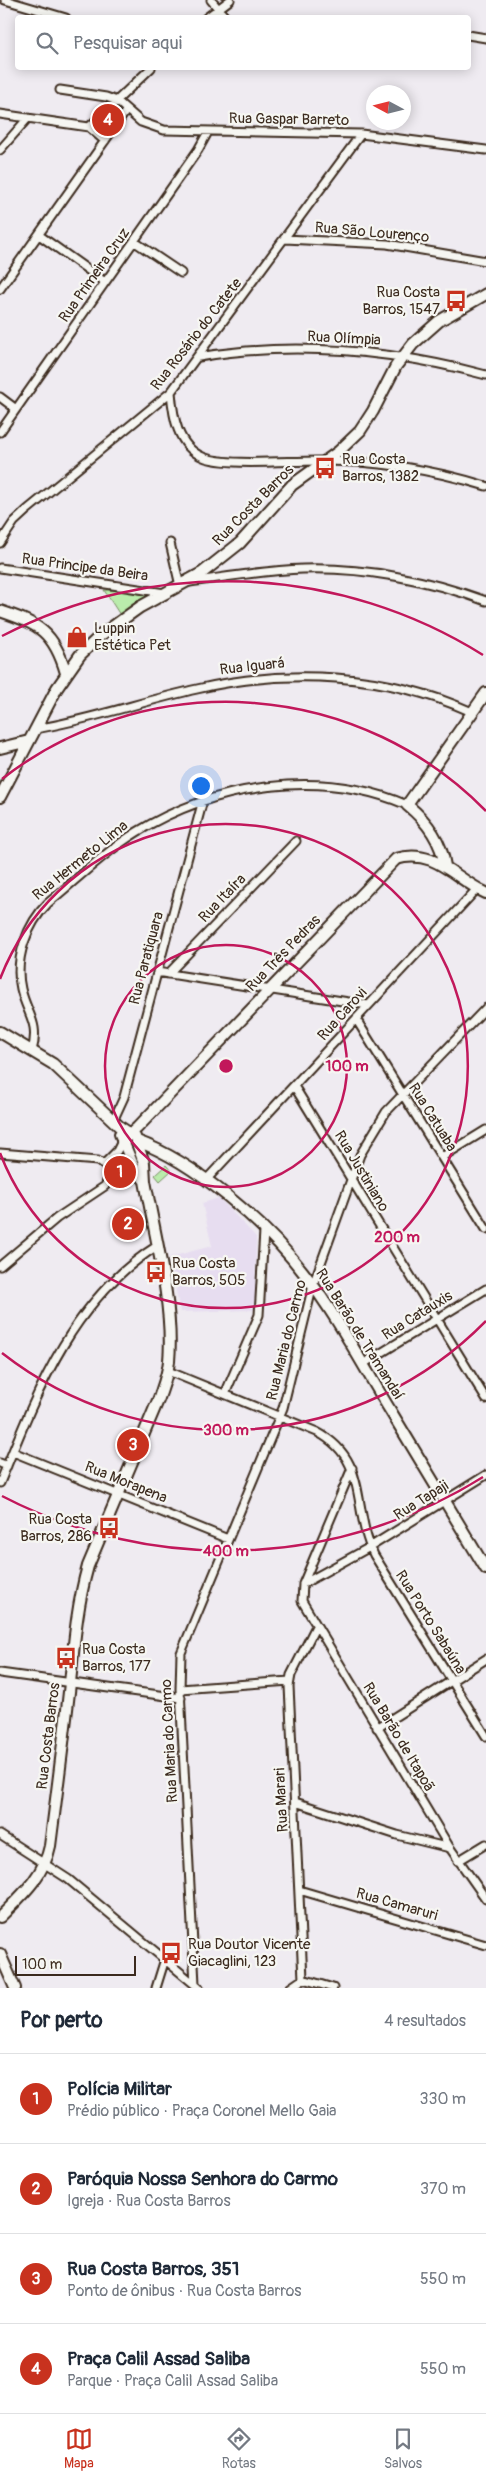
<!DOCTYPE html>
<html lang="pt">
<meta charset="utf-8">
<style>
body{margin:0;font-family:Pangolin,sans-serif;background:#f6f6f7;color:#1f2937}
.compass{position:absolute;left:366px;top:85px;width:45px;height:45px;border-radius:50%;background:#fff;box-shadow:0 2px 12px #0003;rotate:277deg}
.scale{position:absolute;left:15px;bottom:12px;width:121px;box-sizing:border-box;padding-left:5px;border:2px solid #3b2a1e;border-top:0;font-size:14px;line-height:18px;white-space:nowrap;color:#3b2a1e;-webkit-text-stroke:4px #f6f6f2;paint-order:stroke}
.you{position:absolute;left:200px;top:785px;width:18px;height:18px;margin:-12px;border:4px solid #fff;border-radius:50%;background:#1a73e8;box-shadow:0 0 0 8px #1a73e833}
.badge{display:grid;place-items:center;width:32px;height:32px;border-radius:50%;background:#c8321e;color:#fff;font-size:16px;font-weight:700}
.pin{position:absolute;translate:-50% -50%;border:2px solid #fff;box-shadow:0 1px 5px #0006}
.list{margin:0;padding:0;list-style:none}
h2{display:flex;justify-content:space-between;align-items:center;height:65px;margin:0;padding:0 20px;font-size:21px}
h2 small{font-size:16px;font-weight:400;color:#747a83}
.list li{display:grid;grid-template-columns:32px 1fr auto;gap:15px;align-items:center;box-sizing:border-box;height:90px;padding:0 20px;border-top:1px solid #e0e1e3}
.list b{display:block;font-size:19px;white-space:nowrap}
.list p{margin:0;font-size:16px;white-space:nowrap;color:#747a83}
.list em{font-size:16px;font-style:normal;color:#747a83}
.icon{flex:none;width:28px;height:28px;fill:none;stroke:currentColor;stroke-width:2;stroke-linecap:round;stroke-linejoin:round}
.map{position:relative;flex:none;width:486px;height:1988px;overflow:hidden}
.search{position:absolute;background:#fff;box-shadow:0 2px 12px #0003;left:15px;right:15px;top:15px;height:55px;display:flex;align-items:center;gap:12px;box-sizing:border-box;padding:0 18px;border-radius:5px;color:#747a83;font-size:19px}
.sheet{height:425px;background:#fff}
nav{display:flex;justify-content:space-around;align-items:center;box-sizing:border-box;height:70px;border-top:1px solid #e0e1e3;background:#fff;font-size:14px;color:#747a83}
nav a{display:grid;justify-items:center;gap:2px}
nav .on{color:#c8321e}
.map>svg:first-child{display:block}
.built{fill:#e7ddf0}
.green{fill:#baecac;stroke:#7a8b65}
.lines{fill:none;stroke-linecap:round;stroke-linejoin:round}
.street-casing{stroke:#3b2a1e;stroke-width:11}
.secondary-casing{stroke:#3b2a1e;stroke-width:14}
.street{stroke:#f6f6f2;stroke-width:7}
.secondary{stroke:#f6f6f2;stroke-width:10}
.ring{fill:none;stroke:#c2185b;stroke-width:2.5}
.labels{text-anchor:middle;stroke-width:4.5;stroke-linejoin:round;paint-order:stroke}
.street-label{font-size:15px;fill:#3b2a1e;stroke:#f6f6f2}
.poi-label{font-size:15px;fill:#3b2a1e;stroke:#f6f6f2;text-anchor:start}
.centre{fill:#c2185b;stroke:#f6f6f2;stroke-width:2.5}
.ring-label{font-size:15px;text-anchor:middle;font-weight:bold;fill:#c2185b;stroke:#f6f6f2;stroke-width:4.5;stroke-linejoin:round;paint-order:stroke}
</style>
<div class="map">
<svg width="486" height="1988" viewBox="0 0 486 1988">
<rect width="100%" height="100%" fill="#efebf1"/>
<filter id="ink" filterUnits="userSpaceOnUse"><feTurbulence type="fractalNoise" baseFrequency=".02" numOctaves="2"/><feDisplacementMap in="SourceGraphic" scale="10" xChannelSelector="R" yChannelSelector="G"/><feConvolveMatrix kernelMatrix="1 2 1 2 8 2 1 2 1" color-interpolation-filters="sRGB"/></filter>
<g filter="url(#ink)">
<path class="built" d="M219 1198 256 1237 255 1310 180 1312 170 1257 212 1246 202 1203Z"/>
<path class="green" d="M111 114 114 115 104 130 99 125Z
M104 590 152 593 120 615Z
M166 1165 171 1171 160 1181 155 1175Z"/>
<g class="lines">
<g class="street-casing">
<path id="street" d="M5 0 66 18
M211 0 226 18
M206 18 230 0
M468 35 486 38
M60 90 106 97 117 101 141 122 164 130 361 134 486 150
M0 114 89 127
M89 127 151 68
M89 127 105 141
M0 150 28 118
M39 235 105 282
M285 239 387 244 486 261
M135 242 181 273
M0 289 126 111
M199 357C296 341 391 350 486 375
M171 392C173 416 177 446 203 457 228 467 294 460 324 461 379 461 434 470 486 486
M0 397 16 409
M0 432 198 150 208 132
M0 543 14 522 27 510 171 392 361 134
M170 543 180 586
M0 568 165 593
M190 582C227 577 266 570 303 569 364 567 429 580 486 601
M35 729C90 720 143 701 197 689 288 668 386 673 472 712
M157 972 368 1005
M168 974 296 841
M356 1019 486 1229
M32 1051C40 1022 27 1015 21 989 14 959 27 924 48 903 77 879 105 852 137 832 215 784 321 768 407 805
M294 1086 486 1399
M113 1121 124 1097 203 800
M0 1153 98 1161 107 1167 109 1177 105 1186 57 1218 0 1266
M442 1157 486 1130
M104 1164 117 1151 122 1141
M109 1171 118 1163 130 1159
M206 1180 477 889
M363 1364 486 1289
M168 1371 317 1432C370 1460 351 1508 374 1555L486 1736
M225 1394 259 1315 264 1231
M13 1452 228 1539
M0 1463 7 1466
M352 1468 303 1584 302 1601 450 1848 486 1899
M0 1483C36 1394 71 1300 157 1246
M303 1584 370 1547 486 1475
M0 1673 181 1698
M180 1689 290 1681
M377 1728 486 1659
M295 1802 397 1835 450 1848
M0 1835 68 1879 199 1988
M458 1861 486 1844
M299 1890 486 1945
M303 1979 289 1686 291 1675 316 1626
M195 1984 180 1689 181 1653 283 1408 313 1285 360 1155 386 1112 486 1008
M156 1988 165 1959
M290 1988 303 1979 333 1988"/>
</g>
<g class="secondary-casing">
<path id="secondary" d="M0 611C39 624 54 632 66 673
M0 748 29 741
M0 797 57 688 80 655 101 635 140 607 202 573 240 543 292 485 338 452 360 431 373 411 396 366 413 344 439 321 486 294
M445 866C441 840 427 821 407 805L486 693
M0 1032 53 1064 120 1127 135 1137 144 1163 145 1181C155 1236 174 1307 169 1361 168 1374 163 1386 159 1398L88 1566C77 1605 74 1643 70 1683 64 1738 57 1792 50 1846 44 1876 21 1896 0 1917
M120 1134 133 1165 145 1181
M122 1141 137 1128 396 859C434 847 455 879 486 893
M137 1141C195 1162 266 1224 303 1272 336 1314 362 1364 390 1410 422 1463 454 1516 486 1569
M0 1954 15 1988"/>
</g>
<use href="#street" class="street"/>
<use href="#secondary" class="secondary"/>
</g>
</g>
<g class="ring">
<circle cx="226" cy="1066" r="121"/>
<path d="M0 979A242 242 0 1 1 0 1153"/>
<path d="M486 1321A364 364 0 0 1 2 1353M2 779A364 364 0 0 1 486 811"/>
<path d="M483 1477A485 485 0 0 1 2 1496M2 636A485 485 0 0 1 483 655"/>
</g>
<defs>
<g id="bus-bare" transform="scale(1.725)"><path d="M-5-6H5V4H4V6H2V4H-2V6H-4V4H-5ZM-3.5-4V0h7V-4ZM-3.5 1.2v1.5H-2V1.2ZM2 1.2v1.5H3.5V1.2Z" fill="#c8321e" stroke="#f6f6f2" stroke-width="2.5" paint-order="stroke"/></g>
<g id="shop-bare" transform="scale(1.725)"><path d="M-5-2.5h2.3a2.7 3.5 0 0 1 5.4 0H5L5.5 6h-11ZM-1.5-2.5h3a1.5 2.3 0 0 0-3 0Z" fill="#c8321e" stroke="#f6f6f2" stroke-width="2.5" paint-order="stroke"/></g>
</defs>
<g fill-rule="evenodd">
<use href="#bus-bare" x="456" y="301"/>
<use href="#bus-bare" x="325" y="468"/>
<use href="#shop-bare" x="77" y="637"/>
<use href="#bus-bare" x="156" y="1272"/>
<use href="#bus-bare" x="109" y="1528"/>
<use href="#bus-bare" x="66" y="1658"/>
<use href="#bus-bare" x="171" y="1953"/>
</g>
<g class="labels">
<g class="street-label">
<text transform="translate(289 119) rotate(1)" y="5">Rua Gaspar Barreto</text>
<text transform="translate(372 232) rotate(5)" y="5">Rua São Lourenço</text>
<text transform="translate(94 275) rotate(-55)" y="5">Rua Primeira Cruz</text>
<text transform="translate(196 334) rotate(-52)" y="5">Rua Rosário do Catete</text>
<text transform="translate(344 338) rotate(3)" y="5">Rua Olímpia</text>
<text transform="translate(253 505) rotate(-45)" y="5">Rua Costa Barros</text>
<text transform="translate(85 567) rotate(8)" y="5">Rua Principe da Beira</text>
<text transform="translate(252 666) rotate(-6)" y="5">Rua Iguará</text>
<text transform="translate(80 860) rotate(-39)" y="5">Rua Hermeto Lima</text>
<text transform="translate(222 898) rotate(-46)" y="5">Rua Itaíra</text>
<text transform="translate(283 953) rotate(-46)" y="5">Rua Três Pedras</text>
<text transform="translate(146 958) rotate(-75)" y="5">Rua Paratiquara</text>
<text transform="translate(342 1014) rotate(-48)" y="5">Rua Carovi</text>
<text transform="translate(433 1117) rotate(58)" y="5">Rua Catuaba</text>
<text transform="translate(362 1171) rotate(59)" y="5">Rua Justiniano</text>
<text transform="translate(417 1315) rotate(-32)" y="5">Rua Catauxis</text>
<text transform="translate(360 1334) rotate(58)" y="5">Rua Barão de Tramandaí</text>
<text transform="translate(286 1340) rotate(-76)" y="5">Rua Maria do Carmo</text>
<text transform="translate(126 1482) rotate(22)" y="5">Rua Morapena</text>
<text transform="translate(421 1500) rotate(-32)" y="5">Rua Tapaji</text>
<text transform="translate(431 1622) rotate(58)" y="5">Rua Porto Sabaúna</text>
<text transform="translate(48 1736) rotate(-83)" y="5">Rua Costa Barros</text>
<text transform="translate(399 1737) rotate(59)" y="5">Rua Barão de Itapoã</text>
<text transform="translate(169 1741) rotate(-93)" y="5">Rua Maria do Carmo</text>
<text transform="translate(281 1800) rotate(-93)" y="5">Rua Marari</text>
<text transform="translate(397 1904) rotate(16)" y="5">Rua Camaruri</text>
</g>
<g class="poi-label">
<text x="440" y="297" text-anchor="end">Rua Costa<tspan x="440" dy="17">Barros, 1547</tspan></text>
<text x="342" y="464">Rua Costa<tspan x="342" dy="17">Barros, 1382</tspan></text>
<text x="94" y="633">Luppin<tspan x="94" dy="17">Estética Pet</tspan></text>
<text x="172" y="1268">Rua Costa<tspan x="172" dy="17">Barros, 505</tspan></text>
<text x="92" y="1524" text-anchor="end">Rua Costa<tspan x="92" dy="17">Barros, 286</tspan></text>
<text x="82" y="1654">Rua Costa<tspan x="82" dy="17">Barros, 177</tspan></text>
<text x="188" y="1949">Rua Doutor Vicente<tspan x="188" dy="17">Giacaglini, 123</tspan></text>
</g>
</g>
<circle cx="226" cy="1066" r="8" class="centre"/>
<g class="ring-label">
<text x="347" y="1071">100 m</text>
<text x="397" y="1242">200 m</text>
<text x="226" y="1435">300 m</text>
<text x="226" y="1556">400 m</text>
</g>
</svg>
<svg class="compass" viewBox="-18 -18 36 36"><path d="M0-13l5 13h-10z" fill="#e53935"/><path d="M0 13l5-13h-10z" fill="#747a83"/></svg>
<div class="scale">100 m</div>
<div class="you"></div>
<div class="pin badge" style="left:120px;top:1172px">1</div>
<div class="pin badge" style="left:128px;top:1224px">2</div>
<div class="pin badge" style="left:133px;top:1445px">3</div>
<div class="pin badge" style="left:108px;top:120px">4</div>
<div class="search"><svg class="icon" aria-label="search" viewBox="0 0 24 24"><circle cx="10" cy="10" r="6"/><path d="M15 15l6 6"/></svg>Pesquisar aqui</div>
</div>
<section class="sheet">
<h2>Por perto<small>4 resultados</small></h2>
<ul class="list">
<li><span class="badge">1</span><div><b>Polícia Militar</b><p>Prédio público · Praça Coronel Mello Gaia</p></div><em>330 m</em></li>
<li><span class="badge">2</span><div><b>Paróquia Nossa Senhora do Carmo</b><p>Igreja · Rua Costa Barros</p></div><em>370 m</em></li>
<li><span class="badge">3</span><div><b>Rua Costa Barros, 351</b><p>Ponto de ônibus · Rua Costa Barros</p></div><em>550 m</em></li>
<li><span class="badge">4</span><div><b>Praça Calil Assad Saliba</b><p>Parque · Praça Calil Assad Saliba</p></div><em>550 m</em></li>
</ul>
</section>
<nav>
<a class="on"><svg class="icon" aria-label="map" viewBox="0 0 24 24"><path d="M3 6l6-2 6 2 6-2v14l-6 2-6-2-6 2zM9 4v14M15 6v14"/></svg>Mapa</a>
<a><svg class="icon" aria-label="directions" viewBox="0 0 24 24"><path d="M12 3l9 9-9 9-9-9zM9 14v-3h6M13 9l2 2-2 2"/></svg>Rotas</a>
<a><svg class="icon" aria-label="saved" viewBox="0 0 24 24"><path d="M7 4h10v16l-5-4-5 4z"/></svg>Salvos</a>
</nav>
